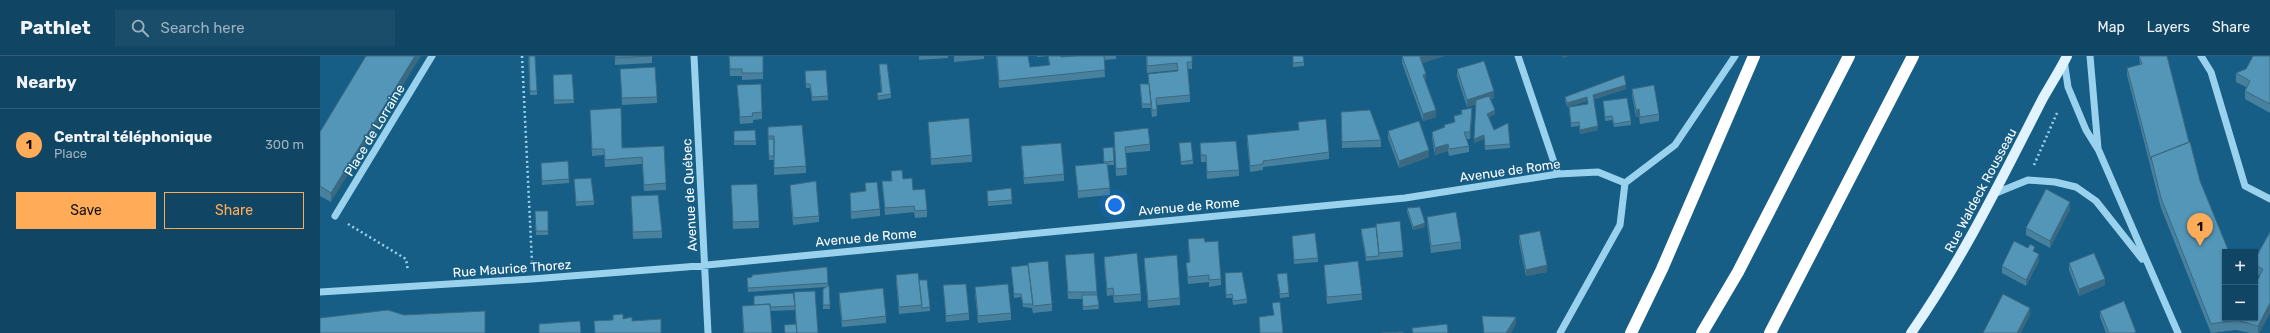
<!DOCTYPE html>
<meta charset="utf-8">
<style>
body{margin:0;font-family:Rubik,sans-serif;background:#194d6a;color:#f1f3f6}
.controls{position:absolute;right:12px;bottom:12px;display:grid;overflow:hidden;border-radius:0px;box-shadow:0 1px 3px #0004}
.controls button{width:36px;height:36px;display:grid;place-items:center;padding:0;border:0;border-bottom:1px solid #305e78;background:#104664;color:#f1f3f6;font:20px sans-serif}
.you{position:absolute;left:795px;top:149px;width:14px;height:14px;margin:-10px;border:3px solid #fff;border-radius:50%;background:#1a73e8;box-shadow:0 0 0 6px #1a73e833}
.badge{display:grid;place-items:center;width:26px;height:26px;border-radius:50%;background:#ffab57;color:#111;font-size:13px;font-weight:700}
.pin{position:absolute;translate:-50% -33px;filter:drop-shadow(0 1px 2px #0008)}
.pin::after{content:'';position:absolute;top:21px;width:14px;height:12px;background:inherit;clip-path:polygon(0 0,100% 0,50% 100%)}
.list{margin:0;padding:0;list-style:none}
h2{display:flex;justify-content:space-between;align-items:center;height:52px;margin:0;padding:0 16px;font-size:17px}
h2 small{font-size:13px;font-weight:400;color:#9cb1bf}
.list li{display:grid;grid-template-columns:26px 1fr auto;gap:12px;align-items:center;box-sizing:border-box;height:72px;padding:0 16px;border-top:1px solid #305e78}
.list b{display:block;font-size:15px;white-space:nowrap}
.list p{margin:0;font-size:13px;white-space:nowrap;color:#9cb1bf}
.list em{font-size:13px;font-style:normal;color:#9cb1bf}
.actions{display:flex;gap:8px;padding:12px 16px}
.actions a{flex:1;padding:9px 0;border:1px solid #ffab57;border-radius:0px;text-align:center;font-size:14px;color:#ffab57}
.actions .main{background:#ffab57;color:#111}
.icon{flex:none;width:22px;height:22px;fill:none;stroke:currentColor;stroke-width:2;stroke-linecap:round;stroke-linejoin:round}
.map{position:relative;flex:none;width:1950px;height:277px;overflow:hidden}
header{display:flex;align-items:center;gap:24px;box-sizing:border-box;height:56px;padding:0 20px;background:#104664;border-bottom:1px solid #305e78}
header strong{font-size:19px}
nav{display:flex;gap:22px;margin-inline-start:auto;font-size:14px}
.search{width:280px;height:36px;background:#194d6a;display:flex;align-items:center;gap:10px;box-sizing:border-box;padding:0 14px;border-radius:0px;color:#9cb1bf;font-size:15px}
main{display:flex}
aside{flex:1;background:#104664}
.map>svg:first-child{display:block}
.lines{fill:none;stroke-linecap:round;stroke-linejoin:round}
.path{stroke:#9ad2ee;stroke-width:2.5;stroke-dasharray:2 3;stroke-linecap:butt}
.minor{stroke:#9ad2ee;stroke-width:7}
.major{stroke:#e1f3ff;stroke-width:10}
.highway{stroke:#fff;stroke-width:12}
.wall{fill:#48819e}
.shaded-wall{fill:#3b6981}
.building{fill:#5496b8;stroke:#3b6981}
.labels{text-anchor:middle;stroke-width:3;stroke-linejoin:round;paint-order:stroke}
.street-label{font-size:13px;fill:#fff;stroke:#165e85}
</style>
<header>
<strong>Pathlet</strong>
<div class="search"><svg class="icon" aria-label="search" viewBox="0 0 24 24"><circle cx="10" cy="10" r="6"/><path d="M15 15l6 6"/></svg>Search here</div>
<nav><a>Map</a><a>Layers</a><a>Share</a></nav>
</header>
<main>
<aside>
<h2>Nearby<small></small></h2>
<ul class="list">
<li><span class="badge">1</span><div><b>Central téléphonique</b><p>Place</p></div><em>300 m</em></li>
</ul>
<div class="actions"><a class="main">Save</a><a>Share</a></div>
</aside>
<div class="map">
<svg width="1950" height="277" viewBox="0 0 1950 277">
<rect width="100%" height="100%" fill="#165e85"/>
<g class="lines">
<path class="path" d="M202 0 212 207
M1714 109 1737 57
M28 168 86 203 88 215"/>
<path class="minor" d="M374 0 388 277
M1198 0 1238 118
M1770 0 1778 92
M1881 0 1891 16 1925 130 1950 143
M1744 4 1748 31 1766 74 1779 95 1858 277
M1676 137 1708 124 1735 126 1756 131 1776 145 1822 203
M15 160 112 0
M0 236 212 223 366 211 1085 142 1238 118 1278 116 1305 127
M1240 277 1300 169 1305 127 1355 89 1415 0"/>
<path class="major" d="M1591 277C1643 203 1682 122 1723 42 1731 28 1740 14 1747 0"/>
<path class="highway" d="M1311 277 1342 213 1434 0
M1382 277 1418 216 1529 0
M1450 277 1593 0"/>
</g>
<path class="wall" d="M46 0 11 146 0 140V76Z
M208 0 217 35V39H210Z
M295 0H332V7L295 9Z
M409 0H443V23L422 24V20H410Z
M599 0H628V2L599 4Z
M634 0H664V3L634 6Z
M676 0H708L710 11 729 9 728 0H741V1L757 0H796V3L784 4 785 21 679 32Z
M717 0H728L717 1Z
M826 0H872V13H868L870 39V46L837 49V60L832 61 831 52H822L820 32 828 28V18L857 15V14L827 17Z
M973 0 984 6V10L973 11Z
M1082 0H1124L1102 7 1105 25 1116 61 1103 65 1082 7Z
M1819 0 1869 86 1880 125 1935 262 1940 220 1935 218V203L1950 176V257L1939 277H1930L1916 274 1891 277 1841 152 1807 19V12L1820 9Z
M1950 0V57L1925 43V35L1926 31 1916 26V17L1926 13Z
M559 8 571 38V42L558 44 557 37 561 36Z
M300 13 337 41V47L302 49Z
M1137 13 1174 42 1171 43 1175 58 1169 61 1174 74 1190 88V92L1165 94 1164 83 1154 87 1156 48 1147 51 1137 20Z
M485 15 508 40V44L492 45 490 32H486Z
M233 19 254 44V47L234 48Z
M417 29 442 56V63L433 64V67L420 68Z
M1306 33 1274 43 1278 74 1260 78 1259 70 1251 71 1249 51 1268 48 1267 45 1247 51 1245 44V41Z
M1312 33 1339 58V65L1320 68 1319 60 1316 61 1312 39Z
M1283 45 1311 65V69L1294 71 1292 64 1285 65Z
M270 54 302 92 344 90 346 134 324 135 322 108 285 111 284 99 272 100Z
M1141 54 1152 58 1150 83H1146L1149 90V96L1129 100 1128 95 1115 99 1112 82V76L1124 72V69L1134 66V60L1141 58Z
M1021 56 1061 84V91L1022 92Z
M608 66 652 99V106L611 109Z
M978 66 1009 96V103L943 111V114L930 116 927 86V79L979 74Z
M448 71 486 110V117L454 119V104H449Z
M414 75 436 85V89H414Z
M1068 75 1109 101 1079 112 1068 82Z
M794 83 830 88V95L806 97 807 119 796 120Z
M859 87 873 104V108L861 109Z
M880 87 919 114V120L887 123 886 106H881Z
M701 90 744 118V125L704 128 701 97Z
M783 92 794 105V109H788L790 139 758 142 755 110 784 107Z
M221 107 249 123V127L222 129Z
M571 115 583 123 593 134 607 154V161L595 162 594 156 565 159 562 125H571Z
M254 123 274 145V149L256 150Z
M545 127 560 153V160L531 163 530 137 545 135Z
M411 129 439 165V172L413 173Z
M470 129 499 160V166L473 169 470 135Z
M667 135 692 144V148L668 150Z
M311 140 342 175V182L313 183Z
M1087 152 1105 171 1093 174 1087 156Z
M1750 153 1730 192 1706 179V172Z
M215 155H228V179H216Z
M1107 161 1141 186V193L1111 197 1107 168Z
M1041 173 1083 195V201L1046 205 1041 177Z
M1199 179 1227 216 1206 220 1199 186Z
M972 180 998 202V206L974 208Z
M868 183 885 186 901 223V229L889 231V226L868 228 866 207 869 206Z
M1715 196 1719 205 1706 230 1682 217V210Z
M745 199 777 236 779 253 763 254 762 243H748Z
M784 201 821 238V245L794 247 793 239 787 240 784 207Z
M824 202 860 242V249L828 252 824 208Z
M1749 207 1785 229 1759 240 1749 214Z
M1004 209 1042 238V244L1007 248 1004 215Z
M507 211 508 229H509L510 253H503V233L506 231 428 236 427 222Z
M691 211 732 248V255L713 257 712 252 703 251 701 241 694 242Z
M957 218 969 237V241L960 242Z
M576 219 599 224 610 251V255L579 258 576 226Z
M905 221 927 243V247L913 249 912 242H906Z
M623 229 649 257V264L626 266Z
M655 231 691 257V264L658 267 655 238Z
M495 235 476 268 475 254 450 255 452 277H423L422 250 434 249 474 242Z
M519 237 566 260V267L522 271 519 244Z
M1780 255 1816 277H1786L1780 261Z"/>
<path class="shaded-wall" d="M95 0H101L11 146V137Z
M1104 0H1124L1100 8V1Z
M1242 0H1250L1242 2Z
M1106 18V24L1103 25V19Z
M1306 29V33L1273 43V39Z
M1174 35V42L1147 51V44Z
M1267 41V45L1247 51V47Z
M1152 52V58L1150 83V76Z
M1319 53V60L1316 61V54Z
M1116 54V61L1103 65V58Z
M1175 54V58L1167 62V58Z
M1278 70V74L1260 78V74Z
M1164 79V83L1154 87V83Z
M1128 88V95L1115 99V92Z
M1109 94V101L1079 112V105Z
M1750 146V153L1730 192V185Z
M1105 167V171L1093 174V171Z
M1719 198V205L1706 230V224Z
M1227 209V216L1206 220V214Z
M1785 223V229L1759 240V233Z
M1950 247V257L1939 277H1938V270Z
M1710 252V259L1701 277H1697Z
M1196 261V268L1191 277H1186Z"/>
<path class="building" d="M46 0H95L11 137 0 130V76Z
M209 0H215L217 35H210Z
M295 0H331L295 2Z
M409 0H443V17H422V13H410Z
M677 0H708L710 11 730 9 728 0H741V1L757 0H784L785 14 679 25Z
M827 0H872V6H867L870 39 836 42 837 54H832L828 18 858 15 857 7 827 10Z
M973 0H983L984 6 973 7Z
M1082 0H1104L1100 1 1106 18 1103 19 1116 54 1103 58Z
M1819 0H1847L1869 86 1831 101V104L1807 12 1822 8Z
M1933 0H1950V48L1925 35 1930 25 1916 17 1926 13Z
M1164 5 1174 35 1147 44 1137 13Z
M559 8H567L571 38 558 40 557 37 562 36Z
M335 11 337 41 302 42 300 13Z
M506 14 508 40 492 41 490 28H486L485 15Z
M252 18 254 44H234L233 19Z
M1304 19 1306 29 1273 39 1278 70 1260 74 1259 66 1251 67 1249 51 1268 48 1267 41 1247 47 1245 41Z
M441 28 442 56 432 57 433 60 420 61 417 29Z
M820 28H829L831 48H822Z
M1334 29 1339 58 1320 61 1319 53 1316 54 1312 33Z
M1169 40 1175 54 1167 58 1174 74 1188 67 1190 88 1165 90 1164 79 1154 83 1156 44Z
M1307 42 1311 65 1294 68 1292 60 1285 61 1283 45Z
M301 52 302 92 344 90 346 127 324 129 322 101 285 104 284 93H272L270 54Z
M1152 52 1150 76H1144L1149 90 1129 93 1128 88 1115 92 1112 76 1125 71 1124 69 1135 66 1134 60 1142 58 1141 54Z
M1050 54 1061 84 1022 86 1021 56Z
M649 62 652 99 611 103 608 66Z
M1006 63 1009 96 943 105V108L930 110 927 79 979 74 978 66Z
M1099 65 1109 94 1079 105 1068 75Z
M482 69 486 110 454 112V80H448V71Z
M828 72 830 88 805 91 807 112 796 113 794 76Z
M435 74 436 85H414V75Z
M448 83H454V100H449Z
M916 85 919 114 887 116 886 99H881L880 87Z
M871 86 873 104 861 106 859 87Z
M1870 86 1880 125 1909 196H1905V262H1935V229L1943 213 1935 209V203L1950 176V247L1938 270 1916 264 1891 268 1841 142 1831 101Z
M741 87 744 118 704 122 701 90Z
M793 91 794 105 784 106 783 92Z
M248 105 249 123 222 125 221 107Z
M787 107 790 132 758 135 755 110Z
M582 114 583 123 592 122 593 134 605 133 607 154 595 155 594 150 565 152 562 125H572L571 115Z
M271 122 274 145 256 146 254 123Z
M496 125 499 160 473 162 470 129Z
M557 126 560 153 531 156 530 137 546 135 545 127Z
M437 128 439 165 413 166 411 129Z
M691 132 692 144 668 146 667 135Z
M1726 133 1750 146 1730 185 1706 172Z
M338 139 342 175 313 176 311 140Z
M1100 151 1105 167 1093 171 1087 152Z
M215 155H228V175H216Z
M1136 156 1141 186 1111 190 1107 161Z
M1080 165 1083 195 1059 197 1056 168Z
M1056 171 1059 200 1046 201 1041 173Z
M1220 175 1227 209 1206 214 1199 179Z
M995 177 998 202 974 204 972 180Z
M884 182 885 186 898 185 901 223 889 224V219L868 221 866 207 870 206 868 183Z
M1694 185 1708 192 1710 188 1715 191 1713 195 1719 198 1706 224 1682 210Z
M774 197 777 236H748L745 199Z
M817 197 821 238 794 240 793 232 787 233 784 201Z
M1774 197 1785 223 1759 233 1749 207Z
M857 199 860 242 828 245 824 202Z
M728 205 732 248 713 250 708 207Z
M1038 205 1042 238 1007 241 1004 209Z
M708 209 713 248H703L701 238H694L691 211Z
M507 211 508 227 428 232 427 222 432 221V219Z
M922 216 927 243 913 245 912 238 906 239 905 217Z
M598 217 602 249 579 251 576 219Z
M967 217 969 237 960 238 957 218Z
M599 224H607L610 251 602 252Z
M646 228 649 257 626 260 623 229Z
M688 228 691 257 658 260 655 231Z
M509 229 510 249H503V233Z
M563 232 566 260 522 265 519 237Z
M495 235 498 277H477L474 236Z
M473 237 475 250 450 251V248L434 249V240Z
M1683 238 1710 252 1697 277H1663Z
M762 239H777L779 249 763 251Z
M1804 245 1816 276 1813 277H1789L1780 255Z
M960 246 963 277H940L939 261 954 259 952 247Z
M450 248 452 277H424L422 250Z
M68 254 84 259 165 255V277H0V262Z
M303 258V263L312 261V265L341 263V277H275L274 265 293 264V259Z
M1162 260 1196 261 1186 277H1164Z
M260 265 261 277H219V268Z
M476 268 477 277H465L464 269Z
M1127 268 1128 277H1093L1092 272Z
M1083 276V277H1061Z"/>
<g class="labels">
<g class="street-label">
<text transform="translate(54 74) rotate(-59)" y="5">Place de Lorraine</text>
<text transform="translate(1190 114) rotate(-8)" y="5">Avenue de Rome</text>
<text transform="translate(1660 134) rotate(-62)" y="5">Rue Waldeck Rousseau</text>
<text transform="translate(369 139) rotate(-93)" y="5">Avenue de Québec</text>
<text transform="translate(869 150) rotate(-5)" y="5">Avenue de Rome</text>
<text transform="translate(546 181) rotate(-5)" y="5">Avenue de Rome</text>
<text transform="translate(192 212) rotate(-4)" y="5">Rue Maurice Thorez</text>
</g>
</g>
</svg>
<div class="controls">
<button>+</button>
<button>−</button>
</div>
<div class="you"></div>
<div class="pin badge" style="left:1880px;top:190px">1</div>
</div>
</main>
